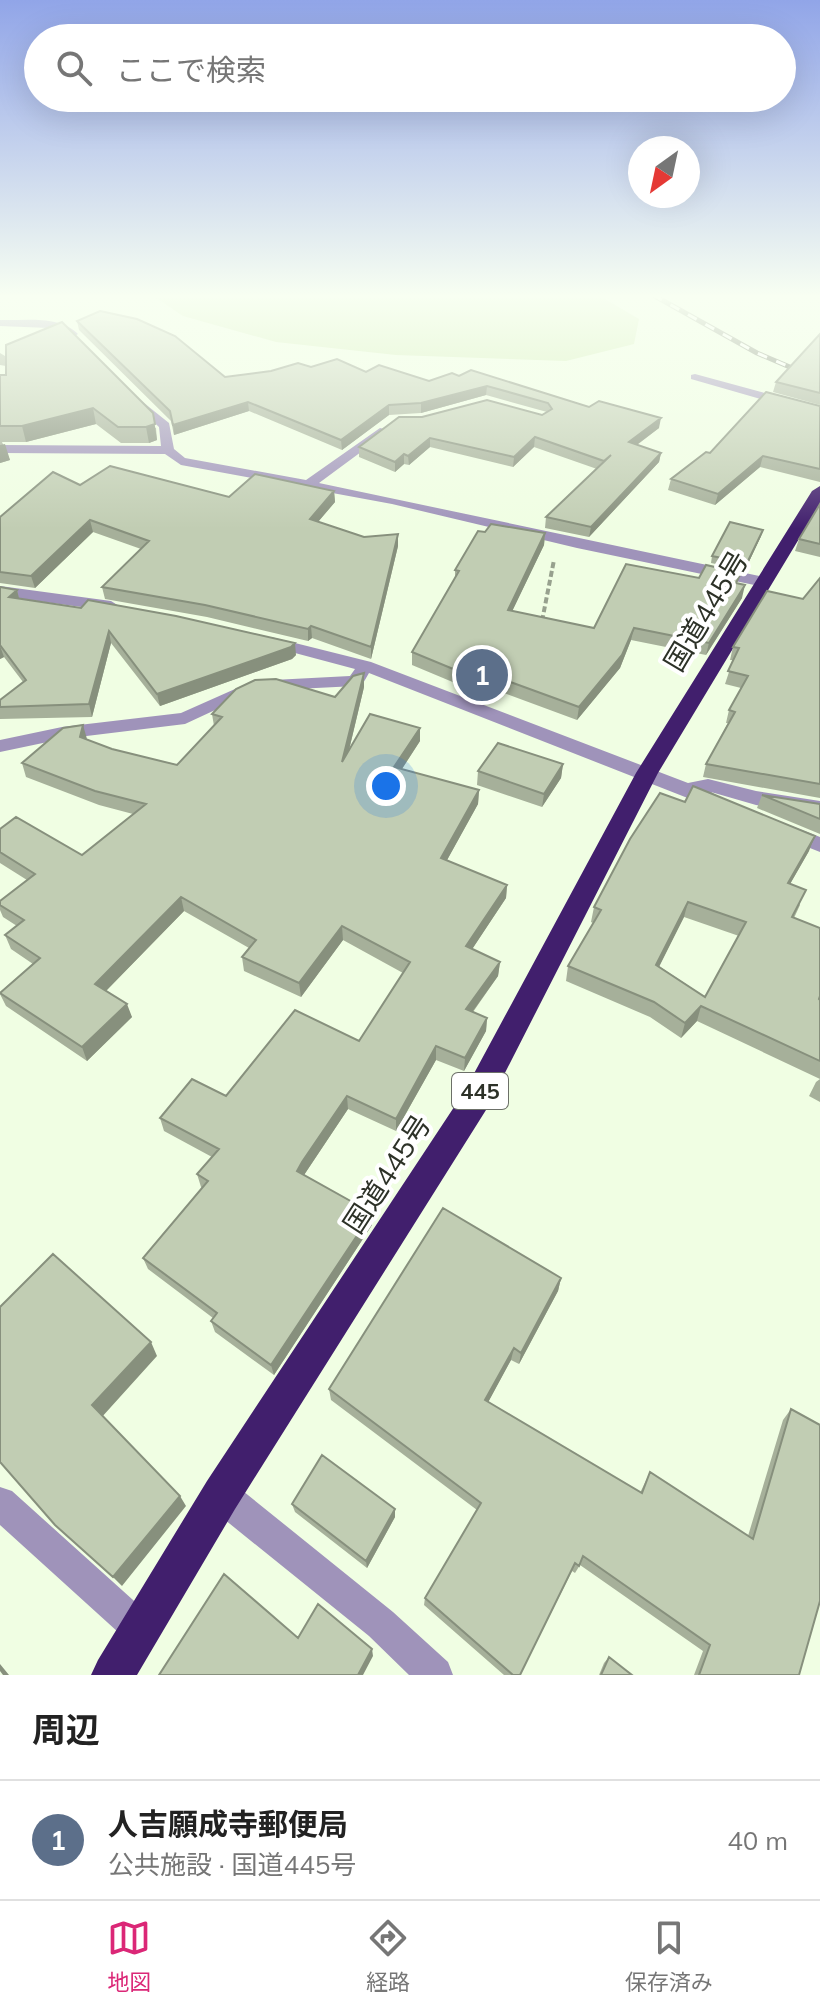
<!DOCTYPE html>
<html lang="ja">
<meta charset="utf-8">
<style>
body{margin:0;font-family:Mulish,"Noto Sans JP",sans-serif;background:#f2f2f2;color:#222}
.compass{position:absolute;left:628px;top:136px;width:72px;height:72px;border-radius:50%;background:#fff;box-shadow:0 8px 32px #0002;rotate:213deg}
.you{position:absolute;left:386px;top:786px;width:28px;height:28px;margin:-20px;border:6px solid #fff;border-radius:50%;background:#1a73e8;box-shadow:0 0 0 12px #1a73e833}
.badge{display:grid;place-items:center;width:52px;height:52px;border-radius:50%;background:#db2777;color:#fff;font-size:26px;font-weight:700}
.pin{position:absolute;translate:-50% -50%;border:4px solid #fff;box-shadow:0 2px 8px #0006}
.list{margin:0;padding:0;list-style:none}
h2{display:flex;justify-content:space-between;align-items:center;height:104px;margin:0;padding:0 32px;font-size:34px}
h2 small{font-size:26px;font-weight:400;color:#767676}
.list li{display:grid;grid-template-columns:52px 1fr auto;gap:24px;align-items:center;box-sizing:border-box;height:120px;padding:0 32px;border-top:2px solid #e0e0e0}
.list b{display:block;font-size:30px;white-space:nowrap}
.list p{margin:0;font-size:26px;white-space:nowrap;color:#767676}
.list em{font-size:26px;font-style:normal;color:#767676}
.icon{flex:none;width:44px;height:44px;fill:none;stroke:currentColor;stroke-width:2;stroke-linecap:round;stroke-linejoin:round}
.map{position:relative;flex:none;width:820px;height:1675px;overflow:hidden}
.search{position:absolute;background:#fff;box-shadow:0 8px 32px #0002;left:24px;right:24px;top:24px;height:88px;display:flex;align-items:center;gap:20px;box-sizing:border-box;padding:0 28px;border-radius:44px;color:#767676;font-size:30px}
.sheet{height:224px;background:#fff}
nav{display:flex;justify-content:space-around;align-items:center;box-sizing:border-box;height:112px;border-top:2px solid #e0e0e0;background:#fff;font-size:22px;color:#767676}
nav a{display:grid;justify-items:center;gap:4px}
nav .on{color:#db2777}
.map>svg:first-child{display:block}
.green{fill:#d1ecb3}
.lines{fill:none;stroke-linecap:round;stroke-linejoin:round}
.path{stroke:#97a18e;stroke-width:4;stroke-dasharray:6 3;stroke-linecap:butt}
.minor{fill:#9f93ba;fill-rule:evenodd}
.highway{fill:#411f6d;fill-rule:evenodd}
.rail-casing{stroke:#757d6d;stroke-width:5}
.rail{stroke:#fff;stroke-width:3;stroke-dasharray:10;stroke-linecap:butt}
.wall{fill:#a6b09a;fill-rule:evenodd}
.shaded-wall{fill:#87907d}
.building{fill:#c1cdb3;stroke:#87907d;stroke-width:2;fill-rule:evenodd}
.labels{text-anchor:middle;stroke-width:8;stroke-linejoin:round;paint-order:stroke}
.shield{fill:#fff;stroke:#6c7068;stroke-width:2}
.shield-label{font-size:22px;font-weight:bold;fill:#2d3228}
.near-street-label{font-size:28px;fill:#2d3228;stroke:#fff}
</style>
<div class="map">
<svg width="820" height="1675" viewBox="0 0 820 1675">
<rect width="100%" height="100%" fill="#f0fee3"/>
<path class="green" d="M152 295H598L639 319 634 344 566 361 396 355 276 342 183 316Z"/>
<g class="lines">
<path class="path" d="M542 621 554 560"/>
<path class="minor" d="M0 320C25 321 59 315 78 334L73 337 49 328 0 326Z
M695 374 820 408V416L691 379V375Z
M134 395 169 423 174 449 185 458 306 480 380 428 384 429V435L319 483 764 577 772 582 764 587 577 548 392 504 181 465 165 454 0 453V445L161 446 159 427 130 400 128 398Z
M0 586 111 601 119 606 111 611 0 596Z
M271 637 371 662 688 783 708 779 756 791 820 801V815L756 805 711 792 725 801 722 806H708L369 673 362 685 356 686 256 691 185 724 62 739 0 752V740L62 727 181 713 253 681 350 676 355 669 265 645V639Z
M789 825 820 837V852L782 837 779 832Z
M221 1479 233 1483 393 1612 448 1662 453 1675H409L369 1636 209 1507 205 1495 209 1483Z
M0 1487 12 1491 153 1618 159 1630 153 1642 141 1648 129 1642 0 1525Z"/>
<path class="highway" d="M820 486V504L658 773 486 1110 235 1509 137 1675H91L98 1660 207 1481 464 1092 636 773 812 491Z"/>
<g class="rail-casing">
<path id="rail" d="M653 295 757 353 820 380"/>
</g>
<use href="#rail" class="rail"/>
</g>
<path class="wall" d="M77 321 225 377 311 367 366 372 429 381 459 376 589 407 659 428 637 445 661 453 659 462 589 537 545 528 546 517 597 469 534 447 513 467 430 447 409 465 404 464 395 472 359 457V447L542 415 547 412 486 395 421 413 389 415 342 450 249 411 174 435 171 421 79 330Z
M820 334V405L773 392 776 382Z
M0 353 5 356 6 359 156 428 157 440 149 443H121L96 424 26 442H2L10 460 0 463V375H6V366L0 365Z
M820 406V482L760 467 715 505 668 490 671 479 710 453Z
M80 485 229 497 334 491 335 502 318 522 364 537 398 546 371 659 312 638 308 641 207 617 105 599 102 587 141 549 93 532 35 588 0 583V517Z
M820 504V557L795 551 799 539Z
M485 532 545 533 544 545 512 611 594 628 699 578 738 584 742 598 706 655 631 640 620 668 577 720 493 689 486 696 412 665V652L455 578V570Z
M761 536 745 570 711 563 712 556Z
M820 578V798L703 777 706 764 728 723H726L729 710 741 688 725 684 733 660H730L733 647 803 599Z
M0 587 17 590 19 599 296 655 292 659 160 706 111 643 92 717 0 719V700L23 682 4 657 0 659Z
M364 687 349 750 420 741 402 769 479 790 478 804 447 860 507 885 506 898 472 949 500 962 498 976 473 1012 487 1018 486 1031 464 1071 436 1060 396 1131 348 1109 304 1175 372 1225 274 1375 215 1332 211 1321 213 1318 148 1269 143 1258 202 1188 201 1187 197 1174 212 1157 164 1131 160 1118 226 1096 359 1041 403 973 343 940 301 997 244 971 242 957 249 948 184 911 106 991 132 1017 87 1061 6 1006 0 994V992L33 964 11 949 5 935 17 926 3 917 0 910V901L27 880 0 863V829L82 855 133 814 99 805 26 777 22 763 87 740 112 749 177 765 214 726 212 714 335 697Z
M563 764 561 778 542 807 477 785 478 771Z
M762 795 820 804V834L757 808Z
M809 851 790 884 800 905 794 918 819 999 820 1000V1102L809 1096 816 1082 820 1079 697 1021 681 1038 650 1017 566 981 568 966 593 923 591 922 594 907ZM684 917 739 936 705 997 659 966Z
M561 1278 558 1291 519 1364 511 1360 488 1402 640 1493 650 1472 748 1536 783 1420 791 1409 799 1675H694L703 1651 580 1565 575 1573 572 1571 520 1675H504L424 1605 425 1598 477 1510 331 1400 329 1389Z
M292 1504 395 1509V1517L367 1568 295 1512Z
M609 1657 632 1675H599L604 1663Z"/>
<path class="shaded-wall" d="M487 386 486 395 421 413V403Z
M248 402 249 411 174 435 173 425Z
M389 405V415L342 450 341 440Z
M93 408 96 424 26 442 22 426Z
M153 413 157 440 149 443 146 427Z
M661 418 659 428 627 452 629 442Z
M535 437 534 447 513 467 514 457Z
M430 438V447L409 465 408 456Z
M5 444 10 460 0 463V445Z
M661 453 659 462 589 537 591 527Z
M404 454V464L395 472V462Z
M763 456 760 467 715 505 718 494Z
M334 491 335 502 311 530 310 519Z
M90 520 93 532 35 588 31 576Z
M763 530 761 536 745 570 747 563Z
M545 533 544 545 507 622 508 610Z
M398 534V546L371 659V647Z
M745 585 742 598 706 655 709 643Z
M17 590 20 602 9 597Z
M311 626 312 638 308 641V629Z
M634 628 631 640 620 668 577 720 579 707Z
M109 631 111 643 92 717 89 704Z
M295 643 296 655 292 659 160 706 157 694Z
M0 646 4 657 0 659Z
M364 673V687L343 775 342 762Z
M494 676 493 689 486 696 487 683Z
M83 725 87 739 80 737Z
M420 728V741L394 781V767Z
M563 764 561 778 542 807 544 794Z
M479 790 478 804 441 871V858Z
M815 836 809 851 782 898 788 883Z
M507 885 506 898 465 960 466 946Z
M181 897 184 911 100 997 95 984Z
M688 902 684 917 653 979 656 965Z
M342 926 343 940 301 997 299 983Z
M500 962 498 976 465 1022 466 1009Z
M127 1004 132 1017 87 1061 82 1047Z
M701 1006 697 1021 681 1038 685 1023Z
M487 1018 486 1031 464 1071 465 1058Z
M436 1046V1060L396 1131V1119Z
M347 1096 348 1109 304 1175 297 1171 302 1162Z
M372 1213V1225L274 1375 271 1365Z
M561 1278 558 1291 519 1364 521 1353Z
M151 1342 157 1356 101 1418 92 1405Z
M514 1348 511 1360 484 1410 485 1400Z
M180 1496 186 1506 122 1586 113 1577Z
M395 1509V1517L367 1568 366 1561Z
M372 1649 373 1656 363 1675H358Z
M0 1664 9 1675H3L0 1671Z"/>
<path class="building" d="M100 311 137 319 175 336 225 377 271 371 298 363 311 367 337 359 366 372 379 365 429 381 452 373 459 376 471 370 589 407 599 401 661 418 629 442 661 453 591 527 546 517 611 455 604 461 535 437 514 457 430 438 408 456 404 454 395 462 359 447 399 417H422L487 400 542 415 552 409 548 403 487 386 421 403 389 405 341 440 248 402 173 425 170 411 77 321Z
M62 322 153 413 155 424 146 427H118L93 408 22 426H0V375H6V345Z
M820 334V393L776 382Z
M766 392 820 406V469L763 456 718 494 671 479 706 452 710 453Z
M110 466 229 497 255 474 334 491 310 519 364 537 398 534 371 647 311 626 308 629 205 605 102 587 149 541 90 520 31 576 0 572V517L53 472 80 485Z
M820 504V544L799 539Z
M730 522 763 530 747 563 712 556Z
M491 524 545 533 508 610 594 628 626 564 699 578 706 565 741 573 736 583 745 585 709 643 634 628 622 655 579 707 494 676 487 683 412 652 459 571 455 570 478 531 485 532Z
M820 578V784L706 764 735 712 729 710 748 676 728 671 739 648 733 647 767 591 803 599Z
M0 587 17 590 9 597 81 608 88 600 176 616 295 643 291 647 157 694 109 631 89 704 0 707V700L26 680 0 645Z
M364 673 342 762 370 714 420 728 394 767 479 790 441 858 507 885 466 946 500 962 466 1009 487 1018 465 1058 436 1046 396 1119 347 1096 302 1162 297 1171 372 1213 271 1365 211 1321 217 1313 143 1258 208 1181 197 1174 219 1149 160 1118 192 1079 226 1096 295 1010 359 1041 410 962 342 926 299 983 242 957 256 940 181 897 95 984 127 1004 82 1047 0 993 40 958 5 935 24 920 0 905V901L35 874 0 852V829L16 817 82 855 146 804 95 791 22 763 63 728 83 725 80 737 112 749 177 765 222 717 212 714 236 689 255 680 276 679 335 697 353 676Z
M498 743 563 764 544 794 478 771Z
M693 786 815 836 788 883 806 890 792 917 820 928V996L819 999 820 1000V1061L701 1006 685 1023 654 1002 568 966 601 910 594 907 630 839 660 793 685 802ZM688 902 746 922 705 997 656 965Z
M762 795 820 804V819Z
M443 1208 561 1278 521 1353 514 1348 485 1400 642 1493 650 1472 753 1539 791 1409 820 1425V1601L799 1675H699L710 1645 583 1556 579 1566 575 1563 520 1675H513L425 1598 481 1503 329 1389Z
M53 1254 151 1342 92 1405 180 1496 113 1577 55 1525 0 1462V1307Z
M322 1455 395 1509 366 1561 292 1504Z
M224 1574 298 1638 318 1604 372 1649 358 1675H159Z
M609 1657 632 1675H601Z"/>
<linearGradient id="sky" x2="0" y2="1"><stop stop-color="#91a5e8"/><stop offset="0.56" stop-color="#f8fff2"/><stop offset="1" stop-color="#f8fff2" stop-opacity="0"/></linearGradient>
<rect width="820" height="529" fill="url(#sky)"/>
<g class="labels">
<rect class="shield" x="452" y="1073" width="56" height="36" rx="6"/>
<g class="shield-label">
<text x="480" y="1099">445</text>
</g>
<g class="near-street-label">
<text transform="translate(706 611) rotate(-59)" y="10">国道445号</text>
<text transform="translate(387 1174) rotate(-57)" y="10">国道445号</text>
</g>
</g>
</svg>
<svg class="compass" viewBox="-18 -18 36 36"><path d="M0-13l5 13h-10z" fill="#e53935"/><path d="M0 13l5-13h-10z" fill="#767676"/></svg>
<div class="you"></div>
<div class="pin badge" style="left:482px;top:675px;background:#5c6f8a">1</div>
<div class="search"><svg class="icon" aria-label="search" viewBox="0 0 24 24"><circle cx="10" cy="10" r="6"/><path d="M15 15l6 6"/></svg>ここで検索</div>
</div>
<section class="sheet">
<h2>周辺<small></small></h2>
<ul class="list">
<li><span class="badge" style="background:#5c6f8a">1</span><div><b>人吉願成寺郵便局</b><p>公共施設 · 国道445号</p></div><em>40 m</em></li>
</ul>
</section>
<nav>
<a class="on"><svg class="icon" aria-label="map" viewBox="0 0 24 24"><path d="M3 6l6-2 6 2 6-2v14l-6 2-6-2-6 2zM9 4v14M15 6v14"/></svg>地図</a>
<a><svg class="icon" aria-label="directions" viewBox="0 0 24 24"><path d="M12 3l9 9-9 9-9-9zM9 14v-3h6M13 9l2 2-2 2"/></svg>経路</a>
<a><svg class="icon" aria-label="saved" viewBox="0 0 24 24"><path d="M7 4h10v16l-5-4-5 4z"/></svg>保存済み</a>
</nav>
